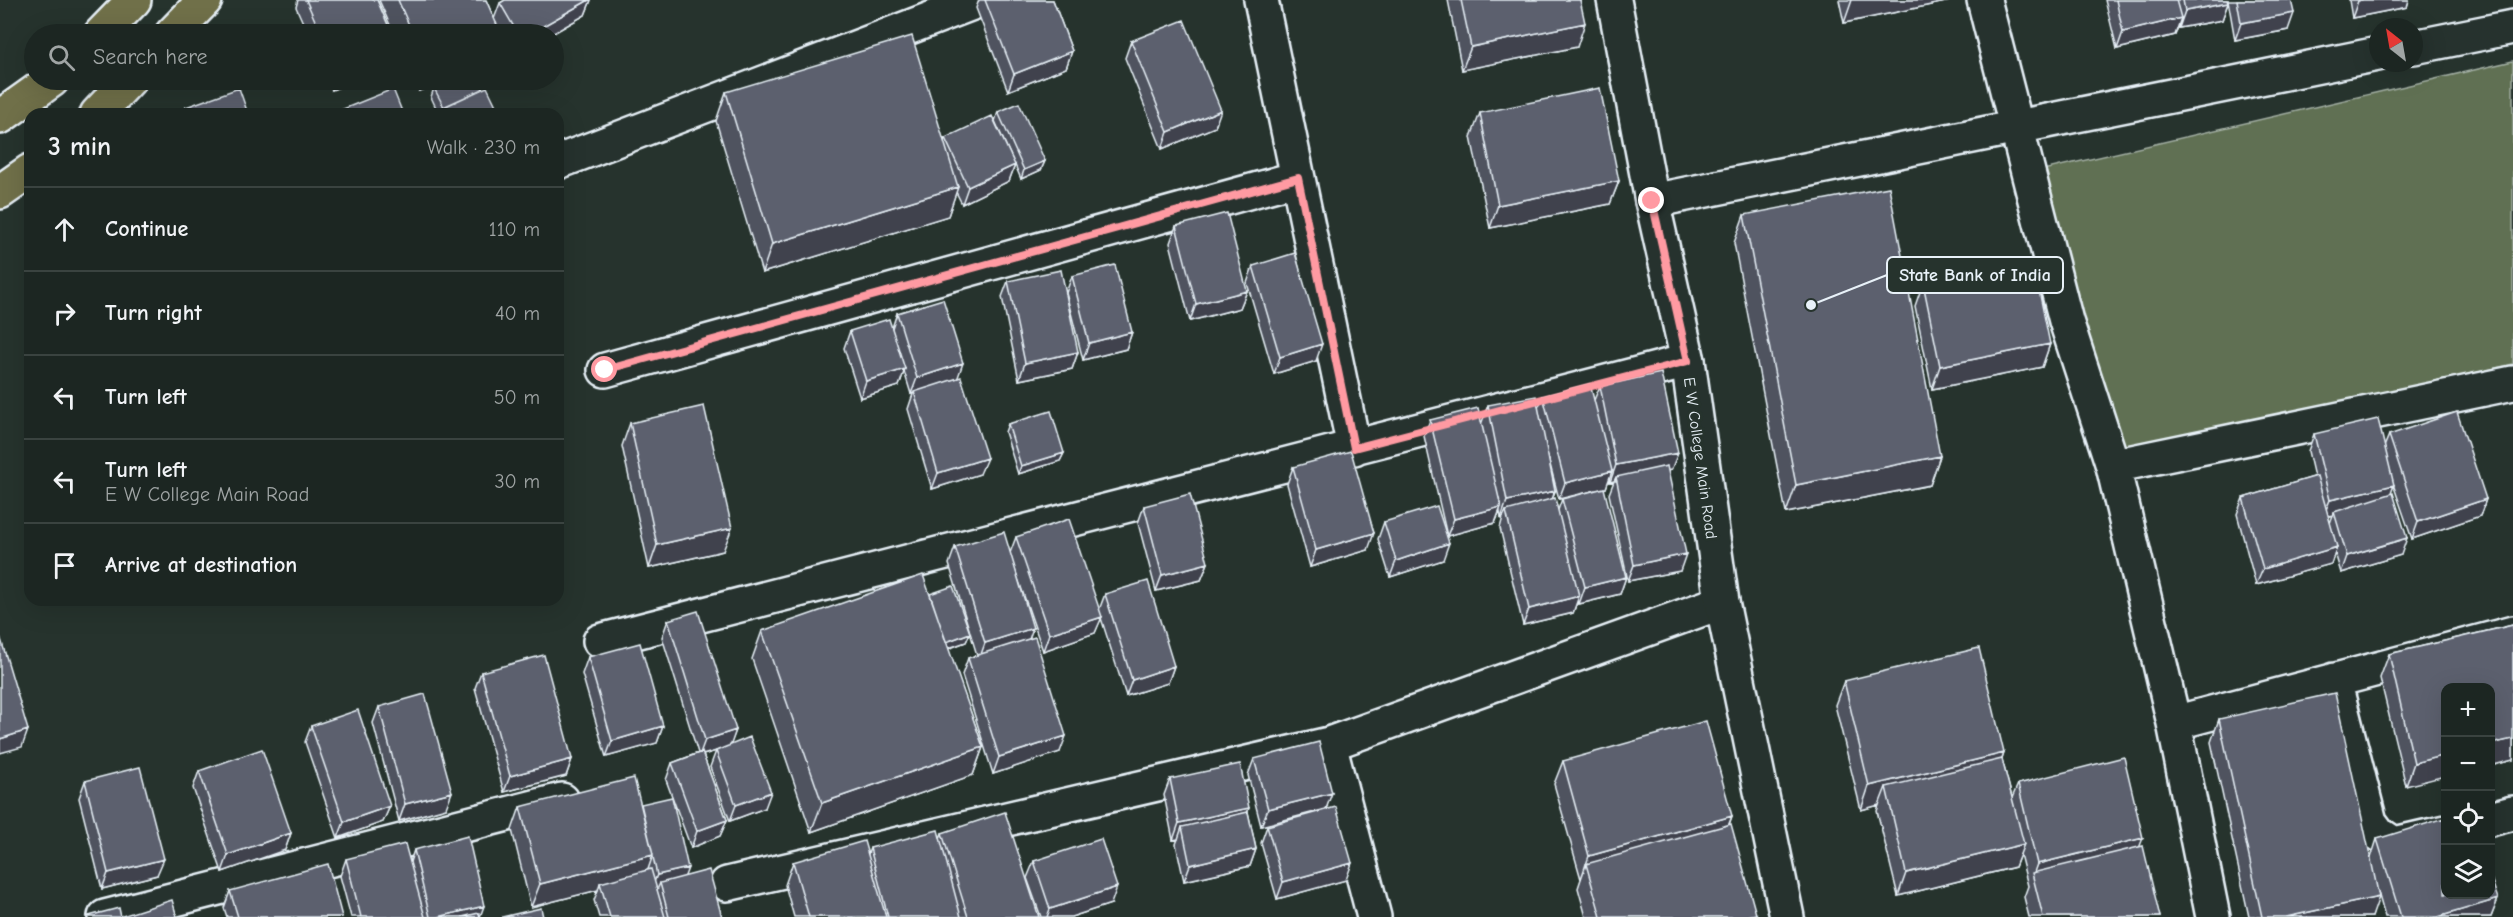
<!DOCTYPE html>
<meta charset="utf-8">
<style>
body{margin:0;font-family:"Comic Neue",sans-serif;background:#29322f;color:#f1f3f6}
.controls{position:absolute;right:18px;bottom:18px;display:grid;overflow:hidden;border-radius:12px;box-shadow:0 6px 24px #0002}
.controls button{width:54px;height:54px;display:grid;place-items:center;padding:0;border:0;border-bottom:2px solid #3a4340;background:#1c2622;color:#f1f3f6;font:30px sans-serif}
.compass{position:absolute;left:2369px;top:18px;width:54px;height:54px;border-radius:50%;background:#1c2622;box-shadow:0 6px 24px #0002;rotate:329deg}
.stop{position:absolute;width:18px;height:18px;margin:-14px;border:4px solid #ff9aa2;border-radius:50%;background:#fff}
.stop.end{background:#ff9aa2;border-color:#fff;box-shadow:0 2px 6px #0008}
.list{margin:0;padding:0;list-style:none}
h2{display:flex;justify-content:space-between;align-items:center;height:78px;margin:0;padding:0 24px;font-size:26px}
h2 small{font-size:20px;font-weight:400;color:#a0a5a5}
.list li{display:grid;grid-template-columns:39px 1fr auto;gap:18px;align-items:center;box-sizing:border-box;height:84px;padding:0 24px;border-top:2px solid #3a4340}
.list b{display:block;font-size:22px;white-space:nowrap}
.list p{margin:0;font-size:20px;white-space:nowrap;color:#a0a5a5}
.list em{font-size:20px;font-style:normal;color:#a0a5a5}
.icon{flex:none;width:33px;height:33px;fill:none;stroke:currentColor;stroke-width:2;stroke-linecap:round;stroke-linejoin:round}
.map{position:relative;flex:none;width:2513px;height:917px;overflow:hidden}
.search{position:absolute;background:#1c2622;box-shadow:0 6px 24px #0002;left:24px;top:24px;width:540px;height:66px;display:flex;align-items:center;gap:15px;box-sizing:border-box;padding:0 21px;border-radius:33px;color:#a0a5a5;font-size:22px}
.panel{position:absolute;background:#1c2622;box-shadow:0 6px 24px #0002;left:24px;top:108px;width:540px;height:498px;border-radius:18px}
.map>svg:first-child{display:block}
.green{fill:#607052;stroke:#a4b0a5;stroke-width:1.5}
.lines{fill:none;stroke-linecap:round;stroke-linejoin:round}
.street-casing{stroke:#e8f1f8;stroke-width:38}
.secondary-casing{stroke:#e8f1f8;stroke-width:38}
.primary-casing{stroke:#e8f1f8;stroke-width:38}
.street{stroke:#26332d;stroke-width:33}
.secondary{stroke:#26332d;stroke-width:33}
.primary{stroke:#70704a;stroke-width:33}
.wall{fill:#4f535f;stroke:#e8f1f8;stroke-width:1.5;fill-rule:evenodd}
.shaded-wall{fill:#40434d;stroke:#e8f1f8;stroke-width:1.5}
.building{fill:#5c606e;stroke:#e8f1f8;stroke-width:1.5}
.route{stroke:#ff9aa2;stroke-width:8}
.labels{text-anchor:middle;stroke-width:6;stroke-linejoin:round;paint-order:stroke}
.street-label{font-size:16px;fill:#e8f1f8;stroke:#26332d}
.leader{fill:none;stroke:#e8f1f8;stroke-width:2}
.callout-dot{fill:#e8f1f8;stroke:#26332d;stroke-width:2}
.callout{fill:#26332d;stroke:#e8f1f8;stroke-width:2}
.callout-label{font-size:18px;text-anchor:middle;font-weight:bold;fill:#e8f1f8}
</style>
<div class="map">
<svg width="2513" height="917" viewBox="0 0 2513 917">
<rect width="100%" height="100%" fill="#26332d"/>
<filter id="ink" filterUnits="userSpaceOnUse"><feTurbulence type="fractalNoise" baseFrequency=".0167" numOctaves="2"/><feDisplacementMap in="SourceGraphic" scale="12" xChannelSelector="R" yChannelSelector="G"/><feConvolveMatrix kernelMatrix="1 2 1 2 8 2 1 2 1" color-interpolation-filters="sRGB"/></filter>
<g filter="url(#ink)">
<path class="green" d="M2513 61V364L2109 458 2043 170Z"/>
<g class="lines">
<g class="street-casing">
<path id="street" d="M1261 0 1354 448
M1984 0 2066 321 2113 466 2174 723 2213 917
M2414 47 2513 27
M558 162 980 0
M1652 201 2378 54
M605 370 1298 178
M2113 466 2513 383
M600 641 1688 361
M2334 680 2370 822 2379 834 2394 844 2446 832
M2174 723 2513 633
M1329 744 1374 917
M2490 819 2513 813
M727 884 1329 744 1722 602
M105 917 562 800"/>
</g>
<g class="secondary-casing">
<path id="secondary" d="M1614 0 1652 201 1688 361 1722 602 1787 917"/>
</g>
<g class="primary-casing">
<path id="primary" d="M101 34 134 0
M172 34 205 0
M97 114 129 80
M0 117 52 80
M0 192 30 171"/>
</g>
<use href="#street" class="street"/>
<use href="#secondary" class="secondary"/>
<use href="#primary" class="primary"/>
</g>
<path class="wall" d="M298 0H377L392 34H308L296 7Z
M379 0H486L494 19 500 3 505 0H591L585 15 552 34H503L494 20 501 34H394Z
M979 0H1053L1072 51 1066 68 1008 91 976 8Z
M1448 0H1580L1577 47 1462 70Z
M1839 0H1955L1844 23Z
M2105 0H2227L2228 3 2222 20 2179 28V24L2175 35 2117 49Z
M2228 0H2291L2288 30 2235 40Z
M2349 0H2409L2407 7 2352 18Z
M1131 41 1215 127 1162 149 1125 58Z
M328 80H357L332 90Z
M414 80H446L419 91Z
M434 88 483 89 437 110 431 97Z
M726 92 944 141 945 138 1012 159 995 121 998 112 1045 161 1041 170 1021 179 1015 165 1009 181 962 204 956 192 948 216 762 273 716 121Z
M186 107 248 114H183Z
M1480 113 1619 181 1610 204 1490 228 1471 137Z
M1744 215 1940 456 1930 485 1786 513 1734 243Z
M1176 226 1247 291 1240 308 1190 321 1170 243Z
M1253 266 1316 361 1274 374 1247 283Z
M1072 276 1132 332 1126 349 1083 360 1066 293Z
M1008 281 1078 352 1072 369 1019 380 1002 297Z
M1923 283 2050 344 2042 367 1932 389 1915 306Z
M897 313 958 378 980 474 932 489 908 409 913 394H911L904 371 899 386 860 398 844 348 850 331 892 328Z
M1600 386 1678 453 1671 470H1668L1680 571 1628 581 1609 494 1614 481 1610 482 1609 479 1606 488 1559 499 1547 453 1555 491 1552 499 1558 510 1562 499 1626 577 1620 594 1579 604 1578 600 1573 613 1523 625 1500 528 1503 517 1501 518 1500 512 1495 523 1447 536 1424 436 1430 420 1482 422 1488 405 1538 408 1543 396 1594 400Z
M630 423 723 551 649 568 622 446Z
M1008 424 1064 453 1060 461 1018 474 1005 432Z
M2314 434 2384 447 2389 435 2486 499 2480 516 2412 539 2393 484 2390 494 2401 555 2341 573 2335 553 2331 564 2256 585 2237 514 2243 498 2314 477 2308 451ZM2333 515 2330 523 2328 516Z
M1293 467 1368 550 1310 567 1287 484Z
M1144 506 1208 563 1201 580 1156 591 1138 523Z
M1384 522 1443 560 1390 577 1378 539Z
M1016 537 1099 610 1105 594 1174 666 1168 683 1126 696 1101 618 1095 633 1043 651 1012 561 1030 638 1060 752 993 774 962 675 968 658 977 655 949 564 955 547 1010 553Z
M930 595 970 633 966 642 948 649 983 747 973 775 811 832 752 659 762 631Z
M668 620 736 730 730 745 765 808 730 821 710 767 716 751 703 755 727 820 720 836 691 848 666 780 672 763 698 753 662 637Z
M2513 625V760L2490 766V687L2406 786 2380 678 2389 654Z
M588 657 663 726 657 743 606 757 582 674Z
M481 672 572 759 566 776 504 792 475 688Z
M1844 681 2004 753 2002 759 2012 798 2018 784 2139 847 2160 917H2029L2024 897 2028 886 2020 854 2015 867 1898 896 1877 811 1879 805 1861 810 1835 705Z
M379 707 446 808 399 821 373 723Z
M2219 719 2371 858 2377 839 2498 899 2491 917H2385L2378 892 2372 917H2249L2211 742Z
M311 726 390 806 383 822 338 838 305 742Z
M1254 759 1326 809 1261 826 1248 775Z
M1563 761 1732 816 1729 825 1754 917H1586L1578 888 1581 879 1554 784Z
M199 771 291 833 285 850 222 872 193 788Z
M1170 779 1248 812 1256 849 1250 866 1184 881 1176 844 1178 839 1173 840 1164 795Z
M85 781 157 875 102 889 79 798Z
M641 804 685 876 722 917H599L594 900 598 890 531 907 512 830 520 807Z
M1267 826 1346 880 1277 899 1261 843Z
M942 833 1039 917H794L785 885 793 862 868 854 870 848 940 838Z
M414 850 480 916V917H351L340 876 346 859 410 862Z
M1034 861 1111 904 1071 917H1041L1027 878Z
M230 891 342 917H227L224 908Z"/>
<path class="shaded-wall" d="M589 0H591L585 15 552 34H529Z
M1852 0H1955L1844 23Z
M2363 0H2409L2407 7 2352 18 2358 1Z
M2228 3 2222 20 2179 28 2185 11Z
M2294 13 2288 30 2235 40 2241 23Z
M2181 18 2175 35 2117 49 2123 32Z
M1585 23 1577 47 1462 70 1471 47Z
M1072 51 1066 68 1008 91 1014 74Z
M336 80H357L332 90Z
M423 80H446L419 91Z
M1221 110 1215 127 1162 149 1168 132Z
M1045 161 1041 170 1021 179 1024 170Z
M1015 165 1009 181 962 204 968 187Z
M1619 181 1610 204 1490 228 1498 205Z
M958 187 948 216 762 273 772 244Z
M1247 291 1240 308 1190 321 1196 304Z
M1132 332 1126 349 1083 360 1089 343Z
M1322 344 1316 361 1274 374 1280 357Z
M2050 344 2042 367 1932 389 1940 366Z
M1078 352 1072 369 1019 380 1025 363Z
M963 363 957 380 911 394 917 378Z
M905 369 899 386 860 398 866 381Z
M1064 453 1060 461 1018 474 1021 466Z
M1678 453 1671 470 1616 481V477L1614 481 1610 482 1616 465Z
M1940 456 1930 485 1786 513 1796 485Z
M987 458 980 474 932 489 938 473Z
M1612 471 1606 488 1559 499 1565 483Z
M2394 485 2388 502 2334 512 2333 515 2323 517 2330 500Z
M1555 491 1549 508 1506 511 1503 517 1501 518 1507 501Z
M2486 499 2480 516 2412 539 2418 522Z
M1501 507 1495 523 1447 536 1454 519Z
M732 528 723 551 649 568 657 545Z
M1374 533 1368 550 1310 567 1316 550Z
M2407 538 2401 555 2341 573 2347 556Z
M1449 543 1443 560 1390 577 1396 561Z
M2337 547 2331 564 2256 585 2263 569Z
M1686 554 1680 571 1628 581 1634 565Z
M1208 563 1201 580 1156 591 1162 575Z
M1626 577 1620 594 1579 604 1585 587Z
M1579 596 1573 613 1523 625 1529 609Z
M1102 617 1095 633 1043 651 1049 634Z
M1033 628 1027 645 979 660 985 643Z
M970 633 966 642 943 650 946 642Z
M1174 666 1168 683 1126 696 1132 680Z
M663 726 657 743 606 757 612 741Z
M28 730 22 747 0 753V739Z
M736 730 730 747 699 756 705 740Z
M1066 736 1060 752 993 774 999 757Z
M2513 739V760L2490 766V744Z
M983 747 973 775 811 832 822 803Z
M2004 753 1996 777 1886 787 1879 805 1861 810 1869 786Z
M2445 755V776L2406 786 2414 763Z
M572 759 566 776 504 792 510 776Z
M452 792 446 808 399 821 405 804Z
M771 792 765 808 730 821 736 805Z
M1332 793 1326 809 1261 826 1268 809Z
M390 806 383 822 338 838 344 822Z
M1249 808 1243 825 1182 827 1178 839 1173 840 1179 823Z
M1732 816 1723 839 1586 864 1581 879 1589 856Z
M727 820 720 836 691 848 697 831Z
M291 833 285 850 222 872 228 855Z
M2143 838 2134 861 2033 875 2037 864Z
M2024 844 2015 867 1898 896 1906 873Z
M1256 849 1250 866 1184 881 1190 865Z
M653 855 645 878 600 883 598 890 531 907 540 884Z
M164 859 157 875 102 889 108 873Z
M1352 863 1346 880 1277 899 1283 882Z
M688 868 682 884 660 883 657 890 650 892 657 875Z
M1117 887 1111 904 1071 917H1047L1050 909Z
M2379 897 2372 917H2286Z
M2498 899 2491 917H2438Z
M484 906 480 917H438Z
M1756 914 1754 917H1743Z"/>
<path class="building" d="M306 0H377L392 34H321Z
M398 0H486L501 34H413Z
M505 0H589L529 34H518L500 3Z
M985 0H1053L1072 51 1014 74Z
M1461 0H1580L1585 23 1471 47Z
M2116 0H2176L2181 18 2123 32Z
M2183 0H2227L2228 3 2185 11Z
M2237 0H2291L2294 13 2241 23Z
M1184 20 1221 110 1168 132 1131 41Z
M305 29 308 34H294Z
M912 36 958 187 772 244 726 92Z
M452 80H478L483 89 444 107 434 88Z
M487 87 500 114H428Z
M239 88 248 114H189L186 107Z
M1600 88 1619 181 1498 205 1480 113Z
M393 89 403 114H331Z
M1019 103 1045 161 1024 170 998 112Z
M992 116 1015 165 968 187 945 138Z
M1889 187 1940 456 1796 485 1744 215Z
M1227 213 1247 291 1196 304 1176 226Z
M1295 253 1322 344 1280 357 1253 266Z
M2033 261 2050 344 1940 366 1923 283Z
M1115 265 1132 332 1089 343 1072 276Z
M1061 270 1078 352 1025 363 1008 281Z
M943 299 963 363 917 378 897 313Z
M889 319 905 369 866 381 850 331Z
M1661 373 1678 453 1616 465 1600 386Z
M961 377 987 458 938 473 914 392Z
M1590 384 1612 471 1565 483 1543 396Z
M1536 396 1555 491 1507 501 1488 405Z
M704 406 732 528 657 545 630 423Z
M1478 408 1501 507 1454 519 1430 420Z
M1051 411 1064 453 1021 466 1008 424Z
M2457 412 2486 499 2418 522 2389 435Z
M2378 419 2394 485 2330 500 2314 434Z
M1351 451 1374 533 1316 550 1293 467Z
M1667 466 1686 554 1634 565 1616 477Z
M2317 476 2337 547 2263 569 2243 498Z
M1604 488 1626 577 1585 587 1562 499Z
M2393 493 2407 538 2347 556 2334 512Z
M1190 494 1208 563 1162 575 1144 506Z
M1555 498 1579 596 1529 609 1506 511Z
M1437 506 1449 543 1396 561 1384 522Z
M1069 519 1102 617 1049 634 1016 537Z
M1004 532 1033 628 985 643 955 547Z
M923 575 983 747 822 803 762 631Z
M1148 581 1174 666 1132 680 1105 594Z
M953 586 970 633 946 642 930 594Z
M698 611 736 730 705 740 668 620Z
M2513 625V739L2490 744V687H2445V755L2414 763 2389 654Z
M0 636 28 730 0 739Z
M1035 637 1066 736 999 757 968 658Z
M640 643 663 726 612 741 588 657Z
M1979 648 2004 753 1869 786 1844 681Z
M544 655 572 759 510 776 481 672Z
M2335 693 2379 897 2286 917H2262L2219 719Z
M425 694 452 792 405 804 379 707Z
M358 710 390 806 344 822 311 726Z
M1706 721 1732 816 1589 856 1563 761Z
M750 737 771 792 736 805 716 751Z
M1319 742 1332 793 1268 809 1254 759Z
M262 749 291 833 228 855 199 771Z
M702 752 727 820 697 831 672 763Z
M2124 757 2143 838 2037 864 2018 784Z
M2002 759 2024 844 1906 873 1886 787Z
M1240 764 1249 808 1179 823 1170 779Z
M140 767 164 859 108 873 85 781Z
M634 778 653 855 540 884 520 807Z
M672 797 688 868 657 875 653 857V855L641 804Z
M1336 807 1352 863 1283 882 1267 826Z
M1005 812 1039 917H968L942 833Z
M1248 812 1256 849 1190 865 1182 827Z
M2445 818V894H2490V875L2498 899 2438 917H2401L2377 839Z
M1731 824 1756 914 1743 917H1601L1586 864Z
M938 830 961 917H888L870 848Z
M468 836 484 906 438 917H430L414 850Z
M1101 839 1117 887 1050 909 1034 861Z
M864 841 886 917H809L793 862Z
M405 844 425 917H361L346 859Z
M2143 846 2160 917H2043L2032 873Z
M328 864 342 917H238L230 891Z
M651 869 665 917H610L600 883Z
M709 870 722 917H669L660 883Z
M172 900 177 917H123L122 916Z
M119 908 121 917H85Z
M541 908 543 917H502Z
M479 913 480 917H462Z"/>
</g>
<g class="lines" filter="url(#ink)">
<path class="route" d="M605 370 1298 178 1354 448 1688 361 1652 201"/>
</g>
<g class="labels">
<g class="street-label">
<text transform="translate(1701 458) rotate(82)" y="6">E W College Main Road</text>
</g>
</g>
<path class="leader" d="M1811 305L1887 275"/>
<circle class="callout-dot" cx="1811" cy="305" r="6"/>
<rect class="callout" x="1887" y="257" width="176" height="36" rx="6"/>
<g class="callout-label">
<text x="1975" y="281">State Bank of India</text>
</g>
</svg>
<div class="controls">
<button>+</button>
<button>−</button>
<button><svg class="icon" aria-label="locate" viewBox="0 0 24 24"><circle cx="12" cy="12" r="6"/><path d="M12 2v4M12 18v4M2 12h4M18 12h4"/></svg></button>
<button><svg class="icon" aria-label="layers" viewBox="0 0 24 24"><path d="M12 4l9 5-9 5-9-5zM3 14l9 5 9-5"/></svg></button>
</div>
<svg class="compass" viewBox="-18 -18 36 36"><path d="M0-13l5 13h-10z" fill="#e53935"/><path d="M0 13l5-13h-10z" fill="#a0a5a5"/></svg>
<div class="stop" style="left:605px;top:370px"></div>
<div class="stop end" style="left:1652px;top:201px"></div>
<div class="search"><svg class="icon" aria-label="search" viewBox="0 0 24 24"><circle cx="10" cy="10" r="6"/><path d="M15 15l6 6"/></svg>Search here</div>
<section class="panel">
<h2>3 min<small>Walk · 230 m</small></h2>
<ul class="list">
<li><svg class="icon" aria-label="ahead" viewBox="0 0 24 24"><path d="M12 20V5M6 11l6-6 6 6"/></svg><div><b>Continue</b></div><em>110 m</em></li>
<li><svg class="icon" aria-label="right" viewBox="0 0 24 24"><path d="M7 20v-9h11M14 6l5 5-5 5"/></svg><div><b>Turn right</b></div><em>40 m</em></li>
<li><svg class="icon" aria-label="left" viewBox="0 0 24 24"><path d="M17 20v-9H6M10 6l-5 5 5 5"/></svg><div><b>Turn left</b></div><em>50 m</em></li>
<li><svg class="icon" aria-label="left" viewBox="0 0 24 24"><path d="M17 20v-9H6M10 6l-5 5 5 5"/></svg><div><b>Turn left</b><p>E W College Main Road</p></div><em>30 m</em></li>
<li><svg class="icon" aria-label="arrive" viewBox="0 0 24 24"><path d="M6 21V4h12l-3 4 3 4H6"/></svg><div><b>Arrive at destination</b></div></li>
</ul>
</section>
</div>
